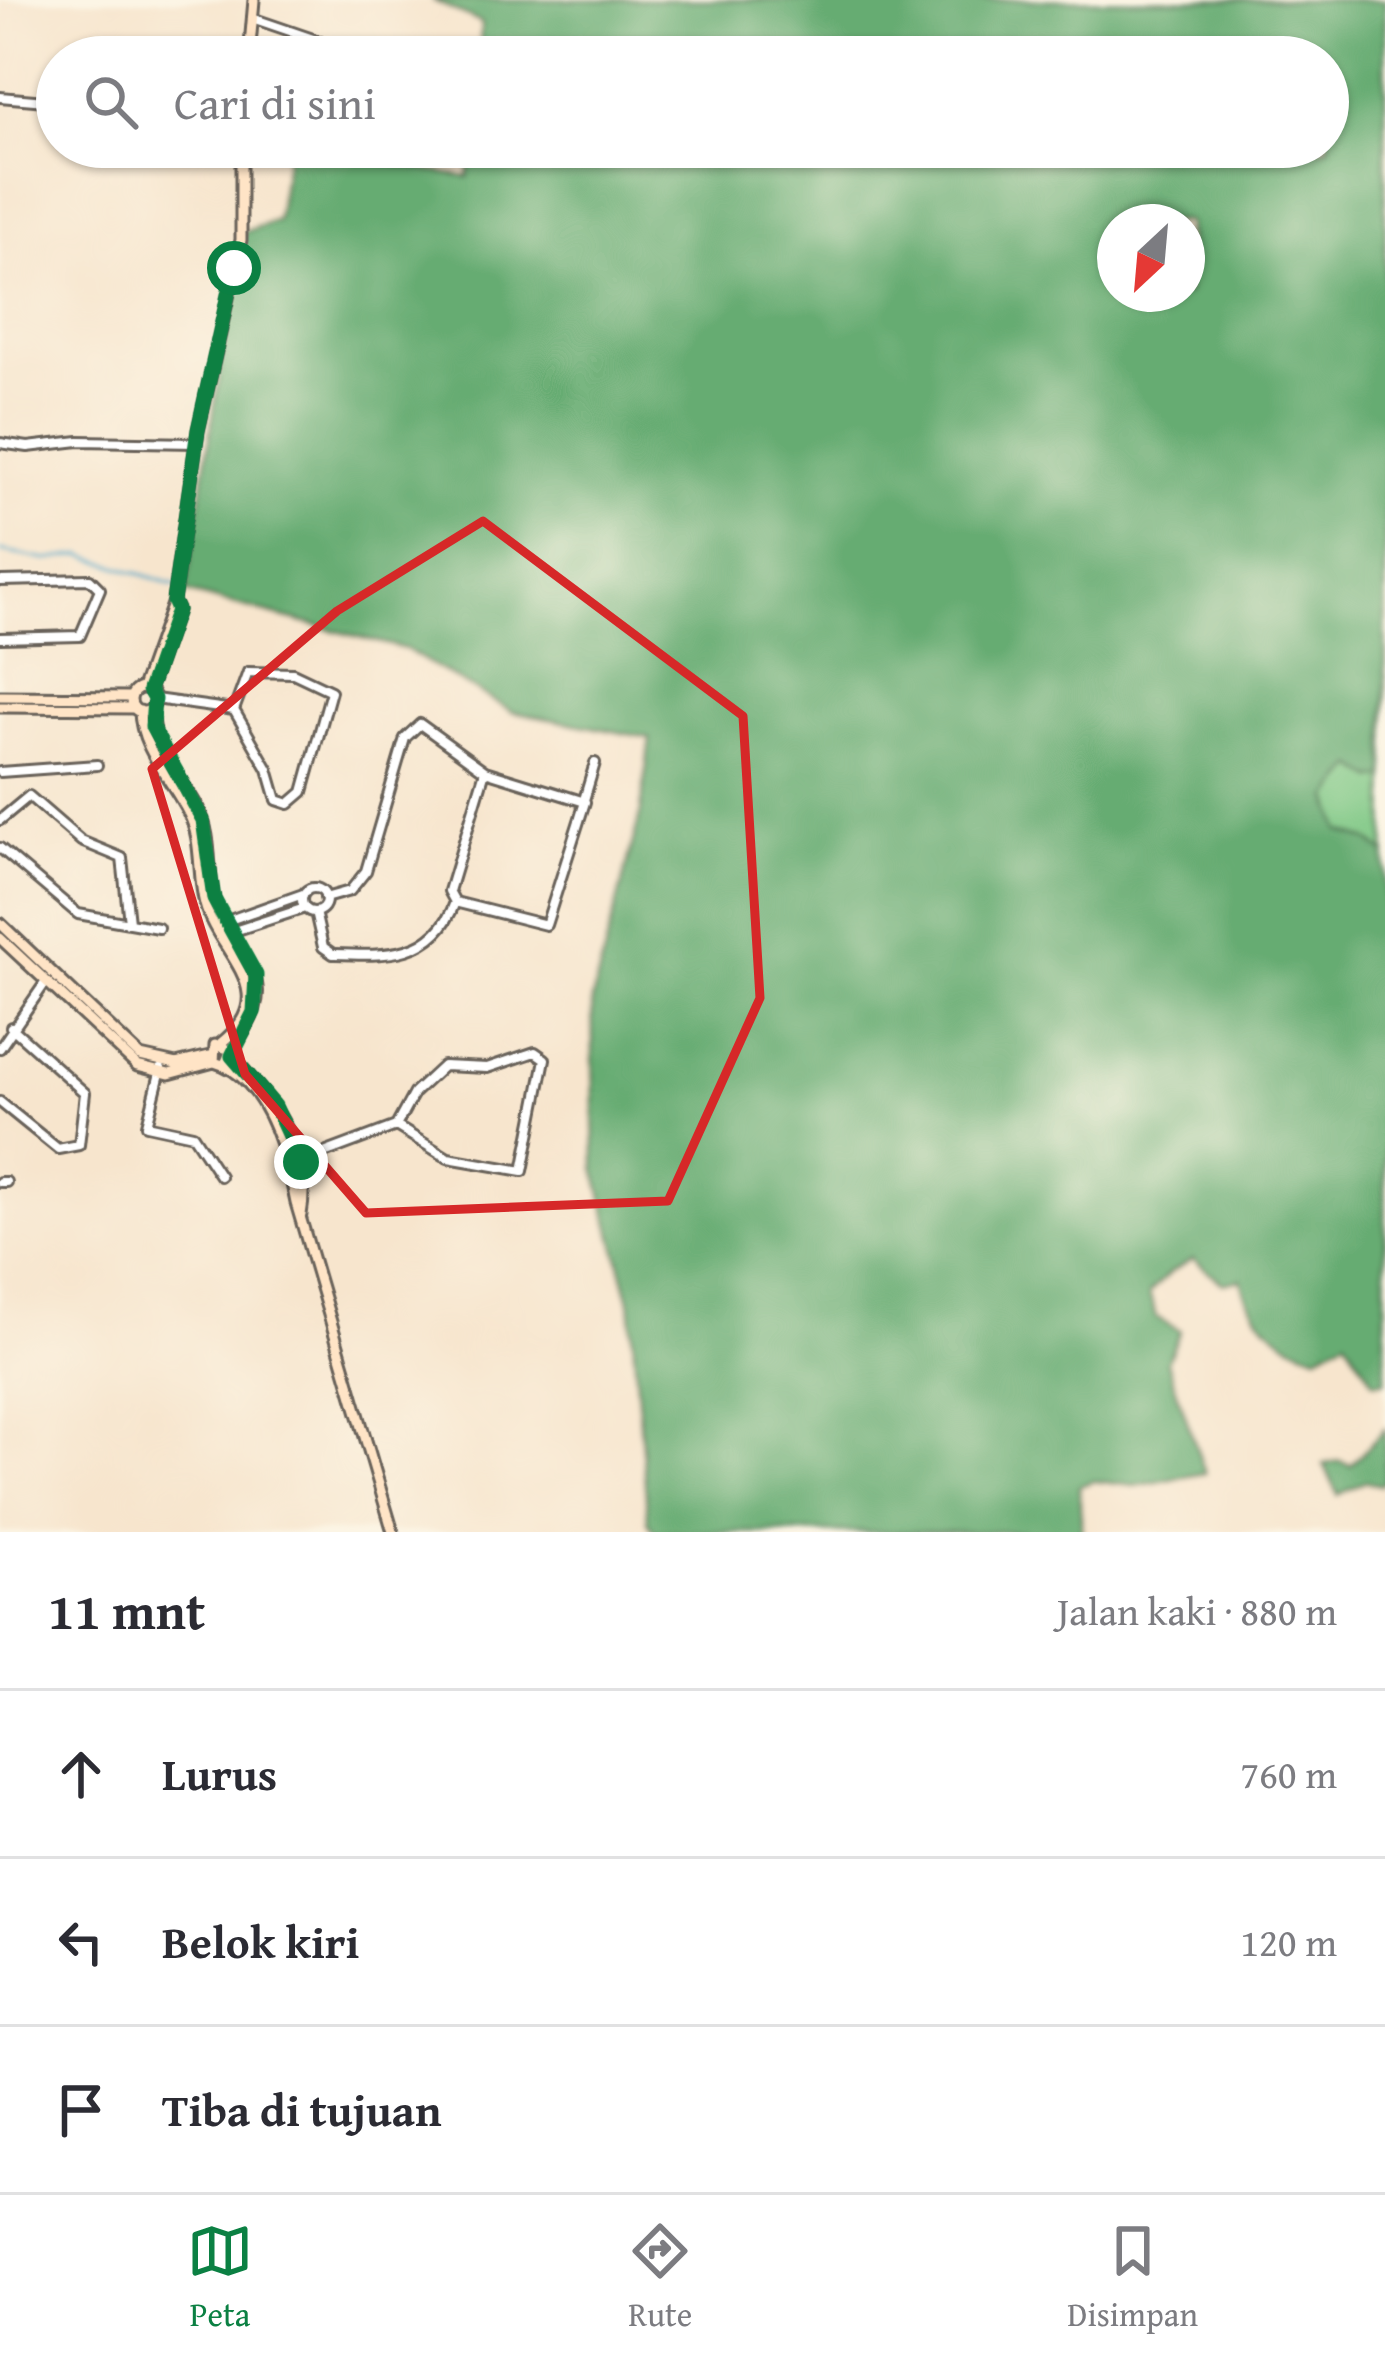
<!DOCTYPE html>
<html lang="id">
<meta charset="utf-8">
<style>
body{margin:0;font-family:"Gentium Book Plus",serif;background:#f2f2f3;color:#2b2b33}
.compass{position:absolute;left:1097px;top:204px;width:108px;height:108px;border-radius:50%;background:#fff;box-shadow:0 3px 9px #0004;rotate:206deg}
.stop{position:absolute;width:36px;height:36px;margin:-27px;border:9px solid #0b8043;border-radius:50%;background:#fff}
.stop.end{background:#0b8043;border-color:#fff;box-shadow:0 3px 12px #0008}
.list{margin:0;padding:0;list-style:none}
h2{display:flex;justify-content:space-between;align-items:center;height:156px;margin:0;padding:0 48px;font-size:51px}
h2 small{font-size:39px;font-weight:400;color:#7c7c81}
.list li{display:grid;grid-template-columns:78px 1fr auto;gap:36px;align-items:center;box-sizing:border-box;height:168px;padding:0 48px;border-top:3px solid #e1e1e2}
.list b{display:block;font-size:45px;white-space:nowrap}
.list em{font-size:39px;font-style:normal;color:#7c7c81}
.icon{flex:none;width:66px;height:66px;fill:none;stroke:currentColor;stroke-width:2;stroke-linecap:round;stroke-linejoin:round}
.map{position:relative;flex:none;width:1385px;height:1532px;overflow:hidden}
.search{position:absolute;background:#fff;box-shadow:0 3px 9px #0004;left:36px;right:36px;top:36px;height:132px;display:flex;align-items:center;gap:30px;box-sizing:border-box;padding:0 42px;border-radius:66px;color:#7c7c81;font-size:45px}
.sheet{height:660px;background:#fff}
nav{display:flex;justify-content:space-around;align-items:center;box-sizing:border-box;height:168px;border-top:3px solid #e1e1e2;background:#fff;font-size:33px;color:#7c7c81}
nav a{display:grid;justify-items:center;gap:6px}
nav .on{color:#0b8043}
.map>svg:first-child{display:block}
.green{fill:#7dc784;stroke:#4c7250;stroke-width:3}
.forest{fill:#66ac72;stroke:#416447;stroke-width:3;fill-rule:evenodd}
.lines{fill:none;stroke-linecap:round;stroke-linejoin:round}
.stream{stroke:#49a7c8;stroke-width:3}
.street-casing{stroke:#69625a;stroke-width:14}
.secondary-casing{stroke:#69625a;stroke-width:15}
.street{stroke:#fff;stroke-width:8}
.secondary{stroke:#ffe4c6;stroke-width:9}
.route{stroke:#0b8043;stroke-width:15}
.marked{fill:none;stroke:#d62828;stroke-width:9;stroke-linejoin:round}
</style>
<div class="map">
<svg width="1385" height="1532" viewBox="0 0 1385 1532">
<rect width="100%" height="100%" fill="#fcf5e5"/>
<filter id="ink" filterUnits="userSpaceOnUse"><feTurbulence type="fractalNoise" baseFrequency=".00833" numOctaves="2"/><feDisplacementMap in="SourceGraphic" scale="24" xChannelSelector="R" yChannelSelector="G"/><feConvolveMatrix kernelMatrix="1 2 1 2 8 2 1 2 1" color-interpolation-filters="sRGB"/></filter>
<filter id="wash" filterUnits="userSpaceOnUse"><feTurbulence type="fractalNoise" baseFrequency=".004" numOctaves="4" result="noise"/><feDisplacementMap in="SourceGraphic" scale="48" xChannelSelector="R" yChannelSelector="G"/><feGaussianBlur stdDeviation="2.7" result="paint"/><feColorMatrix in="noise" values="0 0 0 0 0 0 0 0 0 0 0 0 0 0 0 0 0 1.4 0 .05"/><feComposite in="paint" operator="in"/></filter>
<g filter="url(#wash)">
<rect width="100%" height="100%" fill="#f7e5cd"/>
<path class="green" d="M1355 766 1374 779 1385 778V853L1368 840 1340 831 1330 798Z"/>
<path class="forest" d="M432 0H1385V778L1374 779 1355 766 1330 798 1340 831 1368 840 1385 853V1381L1374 1382 1346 1339 1318 1354C1282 1345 1248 1316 1241 1279L1223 1283 1193 1259 1168 1274 1149 1294 1156 1317 1180 1331 1167 1362 1205 1473 1135 1486 1094 1481 1079 1486 1082 1532H655L648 1522 630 1301 595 1168 592 1000 641 811 650 738 512 712 405 649 186 592 241 233 277 220 288 147 468 177 472 147H1328V57H480L481 23ZM1115 222H1187V294H1115Z
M1385 1429V1480L1380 1485 1366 1481 1338 1495 1324 1464 1339 1461 1351 1465Z"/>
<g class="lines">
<path class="stream" d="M0 551 47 560 82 555 181 587"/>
</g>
</g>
<g filter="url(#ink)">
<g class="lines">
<g class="street-casing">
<path id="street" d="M252 18 325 43 398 57
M0 97 57 102
M0 443 28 447 79 441 196 443
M0 581 90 579 100 589 80 636 0 638
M248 672 293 673 331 691 303 792 289 804 277 800 268 769 234 710Z
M155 699 234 710
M0 772 97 765
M584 800 595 763
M0 820 29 796 81 841 122 858 129 922
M0 848 78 914 158 928
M302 900a12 12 0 1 1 24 0a12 12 0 1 1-24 0Z
M325 898 350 891 366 871 405 738 420 724 485 771 585 802 546 925 455 902
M315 912 323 947 333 954C384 956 435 959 455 902L449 891 485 771
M224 922 303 894
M231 932 305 908
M0 1048 45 983
M161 1069 147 1125 193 1135 220 1176
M0 1102 58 1149 79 1145 85 1093 11 1027
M300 1162 396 1126 414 1093 443 1066 487 1068 535 1052 545 1059 523 1171 448 1158 396 1126
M0 1182H6"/>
</g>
<g class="secondary-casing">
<path id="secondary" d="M249 57 254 0
M142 688 173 601 198 431 241 240V147
M131 700a12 12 0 1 1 24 0a12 12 0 1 1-24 0Z
M149 690 177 610 173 601
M0 696 131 697
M0 707 134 708
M151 709C150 744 182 778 198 808 213 836 207 870 214 900 231 965 292 972 231 1050
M140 711C140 747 172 780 188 812 203 839 197 874 205 904 218 954 285 992 221 1043
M0 923 140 1056 176 1064 210 1056
M0 938 137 1066 169 1074 214 1062
M232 1056C273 1103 313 1147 301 1215
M225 1064 231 1050 215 1045 214 1062C267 1076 287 1156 296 1203L393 1532"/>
</g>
<use href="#street" class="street"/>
<use href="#secondary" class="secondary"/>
</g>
</g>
<g class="lines" filter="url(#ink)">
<path class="route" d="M234 268 198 430 173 601 177 610 149 690 154 699 152 727 203 820 214 899 256 975 254 1012 232 1056 275 1106 301 1162"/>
</g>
<path class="marked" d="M483 521 743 716 760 998 668 1201 366 1213 245 1074 152 769 337 611Z"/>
</svg>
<svg class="compass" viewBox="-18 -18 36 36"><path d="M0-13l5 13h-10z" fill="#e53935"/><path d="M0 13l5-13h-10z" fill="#7c7c81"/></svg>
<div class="stop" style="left:234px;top:268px"></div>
<div class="stop end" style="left:301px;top:1162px"></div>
<div class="search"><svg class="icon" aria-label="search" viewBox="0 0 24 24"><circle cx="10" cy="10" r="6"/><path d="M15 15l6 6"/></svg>Cari di sini</div>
</div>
<section class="sheet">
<h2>11 mnt<small>Jalan kaki · 880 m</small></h2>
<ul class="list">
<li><svg class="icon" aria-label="ahead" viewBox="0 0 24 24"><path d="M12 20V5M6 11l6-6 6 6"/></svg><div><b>Lurus</b></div><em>760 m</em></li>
<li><svg class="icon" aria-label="left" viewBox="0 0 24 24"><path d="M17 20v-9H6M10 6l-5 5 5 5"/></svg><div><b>Belok kiri</b></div><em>120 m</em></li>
<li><svg class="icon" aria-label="arrive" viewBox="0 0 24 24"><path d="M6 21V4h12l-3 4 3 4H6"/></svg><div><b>Tiba di tujuan</b></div></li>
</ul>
</section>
<nav>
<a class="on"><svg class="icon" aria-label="map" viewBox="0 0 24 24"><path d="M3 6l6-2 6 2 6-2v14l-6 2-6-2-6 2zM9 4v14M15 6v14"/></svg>Peta</a>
<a><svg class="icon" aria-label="directions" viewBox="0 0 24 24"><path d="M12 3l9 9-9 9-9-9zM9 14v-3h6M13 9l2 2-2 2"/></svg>Rute</a>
<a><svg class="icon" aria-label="saved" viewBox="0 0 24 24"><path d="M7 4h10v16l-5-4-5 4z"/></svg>Disimpan</a>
</nav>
